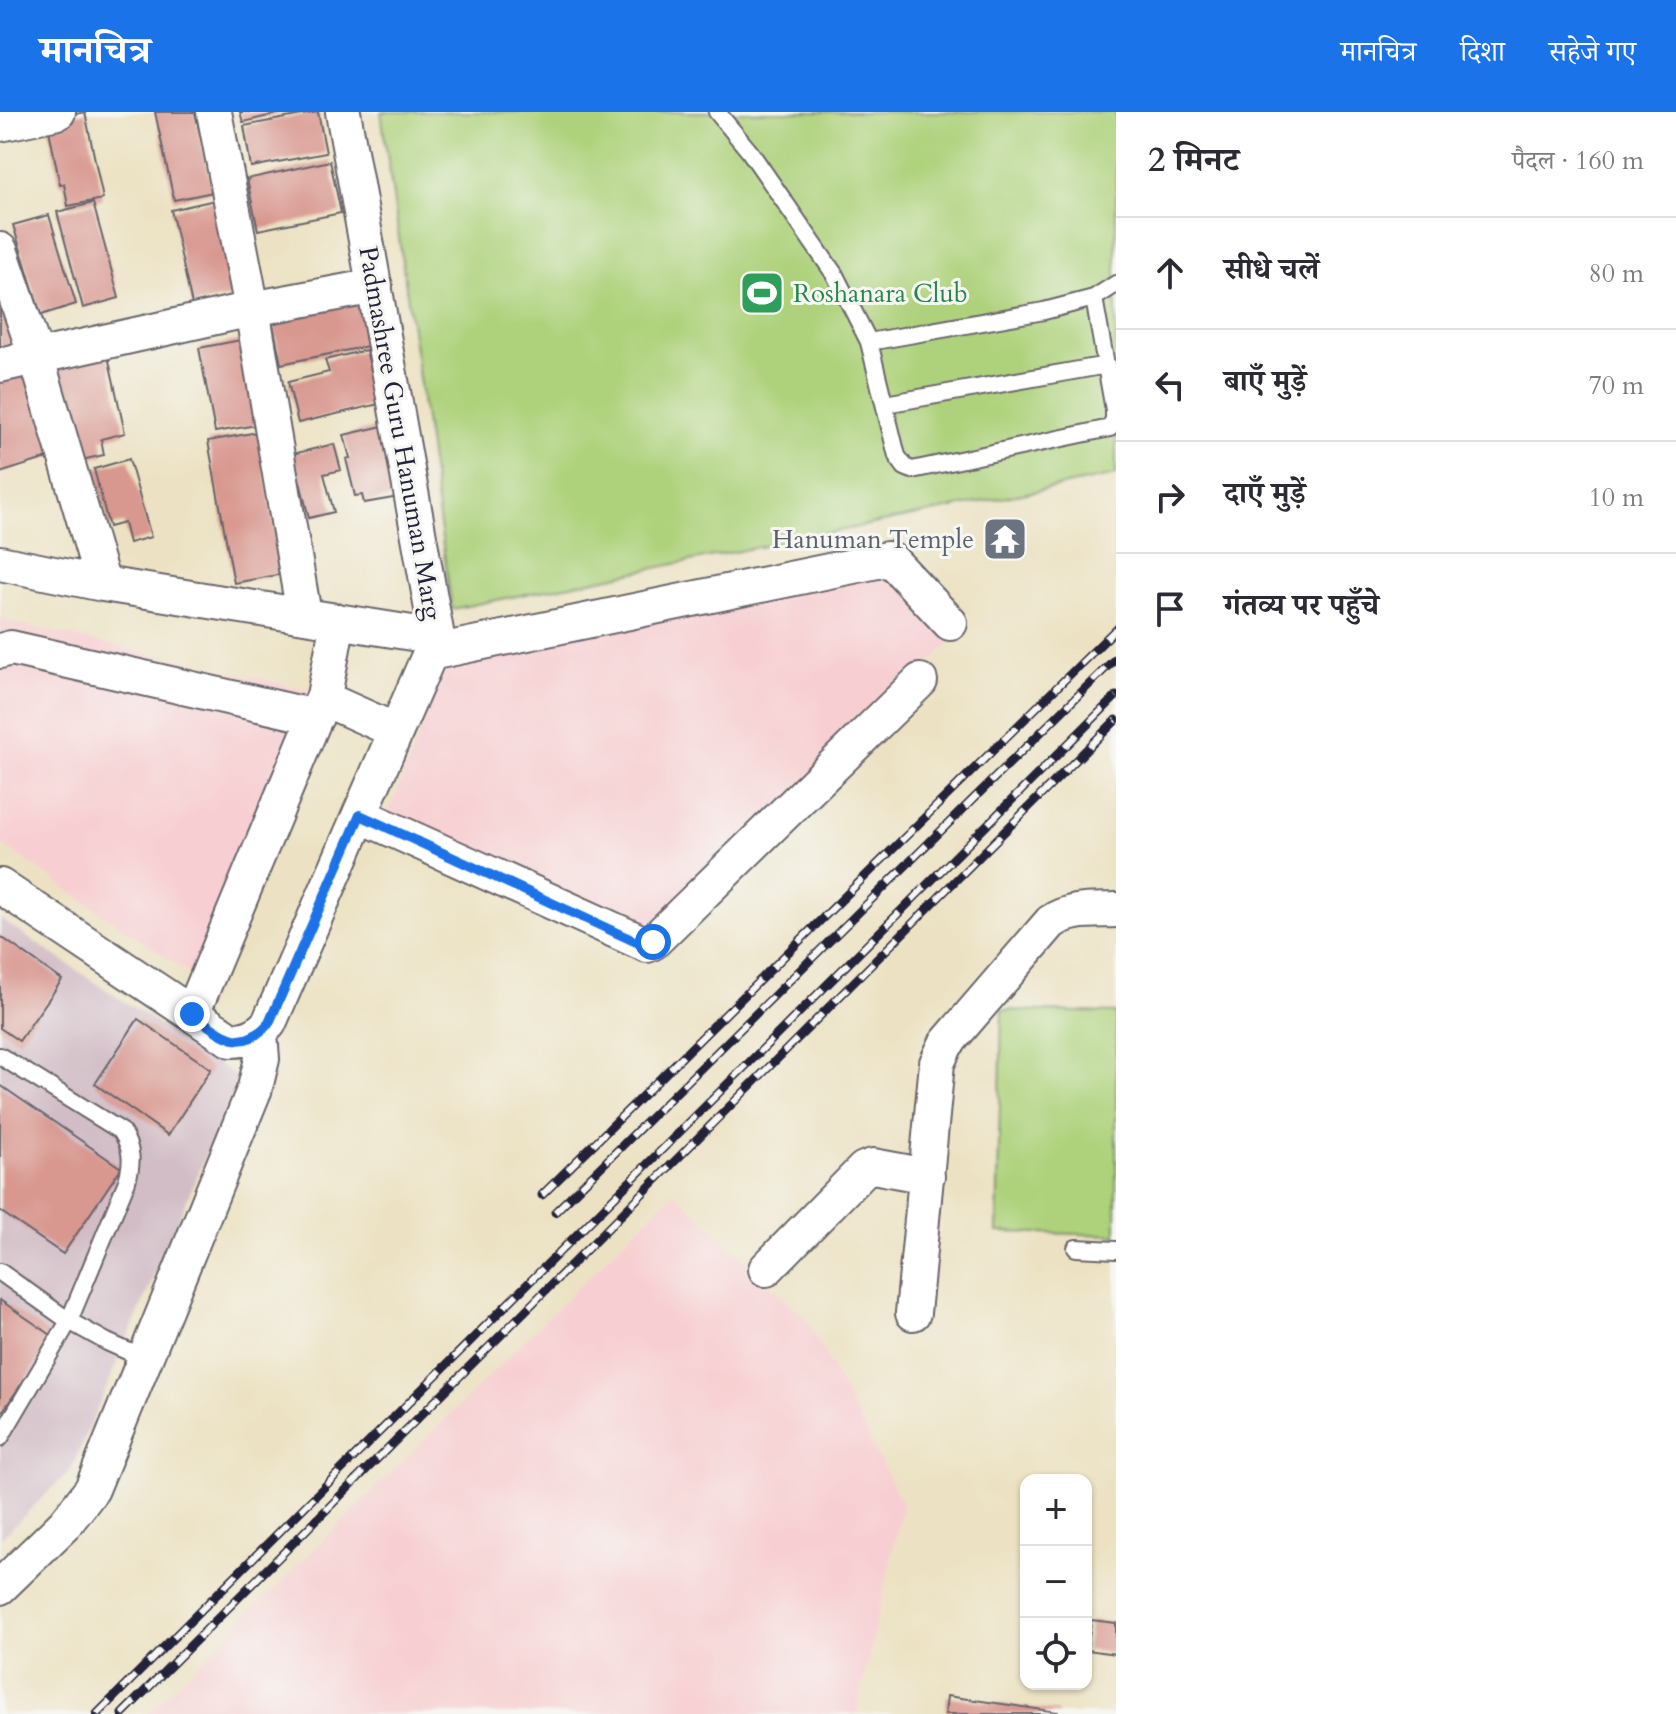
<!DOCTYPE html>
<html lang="hi">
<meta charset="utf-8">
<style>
body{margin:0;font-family:Cardo,"Noto Serif Devanagari",serif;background:#f7f7f7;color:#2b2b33}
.controls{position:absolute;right:24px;bottom:24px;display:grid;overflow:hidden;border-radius:16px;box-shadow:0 2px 6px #0004}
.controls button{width:72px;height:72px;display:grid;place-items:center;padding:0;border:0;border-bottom:2px solid #e1e1e2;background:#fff;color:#2b2b33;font:40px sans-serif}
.stop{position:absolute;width:24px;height:24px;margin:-18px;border:6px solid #1a73e8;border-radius:50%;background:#fff}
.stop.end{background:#1a73e8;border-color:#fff;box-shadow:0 2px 8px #0008}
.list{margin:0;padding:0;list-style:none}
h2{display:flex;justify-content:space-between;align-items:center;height:104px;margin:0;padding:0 32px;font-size:34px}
h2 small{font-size:26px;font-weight:400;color:#7c7c81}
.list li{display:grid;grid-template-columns:52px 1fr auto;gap:24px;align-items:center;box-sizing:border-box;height:112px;padding:0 32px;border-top:2px solid #e1e1e2}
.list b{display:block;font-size:30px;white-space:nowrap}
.list em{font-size:26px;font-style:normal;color:#7c7c81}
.icon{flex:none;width:44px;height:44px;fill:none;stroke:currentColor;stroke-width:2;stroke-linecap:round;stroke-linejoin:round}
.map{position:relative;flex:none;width:1116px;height:1602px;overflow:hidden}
header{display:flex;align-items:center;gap:48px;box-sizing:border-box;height:112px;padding:0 40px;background:#1a73e8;color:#fff}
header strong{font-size:38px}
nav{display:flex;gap:44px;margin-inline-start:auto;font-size:28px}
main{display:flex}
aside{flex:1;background:#fff}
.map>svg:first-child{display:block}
.built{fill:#f7cfd2}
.industrial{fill:#d2bdc6}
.green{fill:#aed27c;stroke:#687a5c;stroke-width:2}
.building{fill:#d8978f}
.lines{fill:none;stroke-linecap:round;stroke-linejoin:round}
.service-casing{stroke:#69656b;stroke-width:20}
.minor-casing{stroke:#69656b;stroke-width:38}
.service{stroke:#fff;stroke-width:16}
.minor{stroke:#fff;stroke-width:34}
.rail-casing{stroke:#22223b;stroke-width:9}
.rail{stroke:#f6f6f2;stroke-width:6;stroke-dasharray:18;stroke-linecap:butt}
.route{stroke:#1a73e8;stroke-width:10}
.labels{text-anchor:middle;stroke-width:6;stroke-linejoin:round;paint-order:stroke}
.leisure-label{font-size:26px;fill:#27864d;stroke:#f6f6f2;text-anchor:start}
.street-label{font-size:26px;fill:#22223b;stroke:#f6f6f2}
.worship-label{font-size:26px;fill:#5b616d;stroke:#f6f6f2;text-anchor:end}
</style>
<header>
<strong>मानचित्र</strong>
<nav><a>मानचित्र</a><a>दिशा</a><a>सहेजे गए</a></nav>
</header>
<main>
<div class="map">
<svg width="1116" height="1602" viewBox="0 0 1116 1602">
<rect width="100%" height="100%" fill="#f6f6f2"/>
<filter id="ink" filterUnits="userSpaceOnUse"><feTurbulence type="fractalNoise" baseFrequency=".0125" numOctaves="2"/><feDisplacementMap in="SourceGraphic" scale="16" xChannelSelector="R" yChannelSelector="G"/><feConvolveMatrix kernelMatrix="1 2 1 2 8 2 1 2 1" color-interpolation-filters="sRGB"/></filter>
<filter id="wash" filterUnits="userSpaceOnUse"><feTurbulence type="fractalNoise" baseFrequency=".006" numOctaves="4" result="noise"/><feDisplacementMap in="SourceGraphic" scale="32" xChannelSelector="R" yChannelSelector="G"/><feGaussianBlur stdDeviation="1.8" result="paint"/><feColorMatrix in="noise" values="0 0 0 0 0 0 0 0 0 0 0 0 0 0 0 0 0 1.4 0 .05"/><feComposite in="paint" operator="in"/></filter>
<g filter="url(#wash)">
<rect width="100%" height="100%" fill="#ece2c3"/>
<path class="built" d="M881 436 963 518 648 831 386 707 456 528Z
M0 508 314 579 196 866 0 731Z
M674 1080 807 1208 903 1393 857 1597 858 1602H148Z"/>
<path class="industrial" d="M0 807 239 966 71 1358 0 1427Z"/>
<path class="green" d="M381 0H1116V363L452 497Z
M1002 898 1116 901V1123L997 1120Z"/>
<g id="blocks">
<path class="building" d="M85 0 103 87 68 94 64 72 60 73 47 8Z
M155 0H195L213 80 174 88Z
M240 0H282V1L243 10Z
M318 0 326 41 251 55 244 14Z
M330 49 341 101 258 118 247 67Z
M215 88 236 184 192 193 171 98Z
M93 91 119 186 83 196 57 100Z
M49 103 76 192 41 203 13 113Z
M0 164 23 228 0 236Z
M358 185 368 234 281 252 271 202Z
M241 228 257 313 215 320 199 236Z
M106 235 125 321 101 327 104 343 68 351 45 248Z
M366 238 379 292 298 311 288 270 329 260 325 248Z
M34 257 60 342 0 361V268Z
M387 313 405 384 364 391 362 383 355 384 346 347 350 346 344 323Z
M258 320 283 462 234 471 208 329Z
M334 332 341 358 324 362 334 400 309 406 293 342Z
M129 347 151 425 129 431 124 411 109 415 94 357Z
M0 824 62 868 19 929 0 916Z
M138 907 211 957 168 1023 95 972Z
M0 973 121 1056 63 1142 0 1099Z
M0 1188 54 1225 0 1303Z
M1091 1508 1116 1511V1542L1087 1538Z
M947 1584 1058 1600V1602H945Z"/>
</g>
</g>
<g filter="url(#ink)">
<use href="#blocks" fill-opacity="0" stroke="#69656b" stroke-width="2"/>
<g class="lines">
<g class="service-casing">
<path id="service" d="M717 0 750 40 835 163 869 230 1044 199 1094 186 1116 172
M869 230 897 344 905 355 912 358 1110 316 1114 307V298L1094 186
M885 292 1107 253
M0 944 121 1019C132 1036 133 1049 127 1069L69 1209 0 1326
M1076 1136 1116 1138
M0 1160 69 1209 107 1230 145 1247"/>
</g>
<g class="minor-casing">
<path id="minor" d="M214 0 252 197 304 503
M0 12 58 0
M0 138 36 244 103 472
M0 253 252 197 375 174
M0 451 103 472 437 525
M338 509 324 584 331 590 396 619
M0 539 11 536 316 605
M430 541 887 447 892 449 950 511
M360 703 647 833 653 830 920 569
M0 774 231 928C249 928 257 924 269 911L437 525 343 0
M192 902 324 584
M766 1157 864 1057 873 1054 927 1064
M913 1201 937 951 946 932 1051 810C1071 796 1093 799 1116 798
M0 1475 65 1412 92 1377 255 976 262 947 260 921"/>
</g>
<use href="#service" class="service"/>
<use href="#minor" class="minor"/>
<g class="rail-casing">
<path id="rail" d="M542 1083 1116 517
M555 1100 1116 546
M97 1602 1116 584
M122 1602 1116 608"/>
</g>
<use href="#rail" class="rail"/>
</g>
</g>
<g class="lines" filter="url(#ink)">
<path class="route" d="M192 902C221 921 240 944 269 911L360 703 643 833H647L653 830"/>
</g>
<defs>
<g id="stadium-square" transform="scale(2.3)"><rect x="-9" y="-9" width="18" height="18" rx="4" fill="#2e9e5b" stroke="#f6f6f2"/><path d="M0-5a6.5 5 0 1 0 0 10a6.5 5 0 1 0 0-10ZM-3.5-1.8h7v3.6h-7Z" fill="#fff"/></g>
<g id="temple-square" transform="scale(2.3)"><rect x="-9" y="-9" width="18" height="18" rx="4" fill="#6b7280" stroke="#f6f6f2"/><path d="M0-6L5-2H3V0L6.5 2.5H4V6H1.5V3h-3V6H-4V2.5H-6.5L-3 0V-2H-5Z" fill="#fff"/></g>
</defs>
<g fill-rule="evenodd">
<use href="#stadium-square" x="762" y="181"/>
<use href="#temple-square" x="1005" y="427"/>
</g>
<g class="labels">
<g class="leisure-label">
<text x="793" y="190">Roshanara Club</text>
</g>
<g class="street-label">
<text transform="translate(401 321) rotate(80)" y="9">Padmashree Guru Hanuman Marg</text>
</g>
<g class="worship-label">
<text x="974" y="436">Hanuman Temple</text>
</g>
</g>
</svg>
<div class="controls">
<button>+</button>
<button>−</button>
<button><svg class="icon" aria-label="locate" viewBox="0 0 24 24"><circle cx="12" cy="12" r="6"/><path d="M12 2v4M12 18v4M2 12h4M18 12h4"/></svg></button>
</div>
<div class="stop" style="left:653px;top:830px"></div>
<div class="stop end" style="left:192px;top:902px"></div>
</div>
<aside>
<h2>2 मिनट<small>पैदल · 160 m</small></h2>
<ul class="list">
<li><svg class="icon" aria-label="ahead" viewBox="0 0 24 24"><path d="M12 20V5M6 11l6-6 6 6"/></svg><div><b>सीधे चलें</b></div><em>80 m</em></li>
<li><svg class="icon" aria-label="left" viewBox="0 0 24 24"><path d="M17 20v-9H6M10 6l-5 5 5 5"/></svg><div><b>बाएँ मुड़ें</b></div><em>70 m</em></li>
<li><svg class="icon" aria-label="right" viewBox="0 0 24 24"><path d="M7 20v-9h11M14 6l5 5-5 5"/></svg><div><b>दाएँ मुड़ें</b></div><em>10 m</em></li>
<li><svg class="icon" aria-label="arrive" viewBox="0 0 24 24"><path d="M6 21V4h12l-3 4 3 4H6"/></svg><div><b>गंतव्य पर पहुँचे</b></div></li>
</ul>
</aside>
</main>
